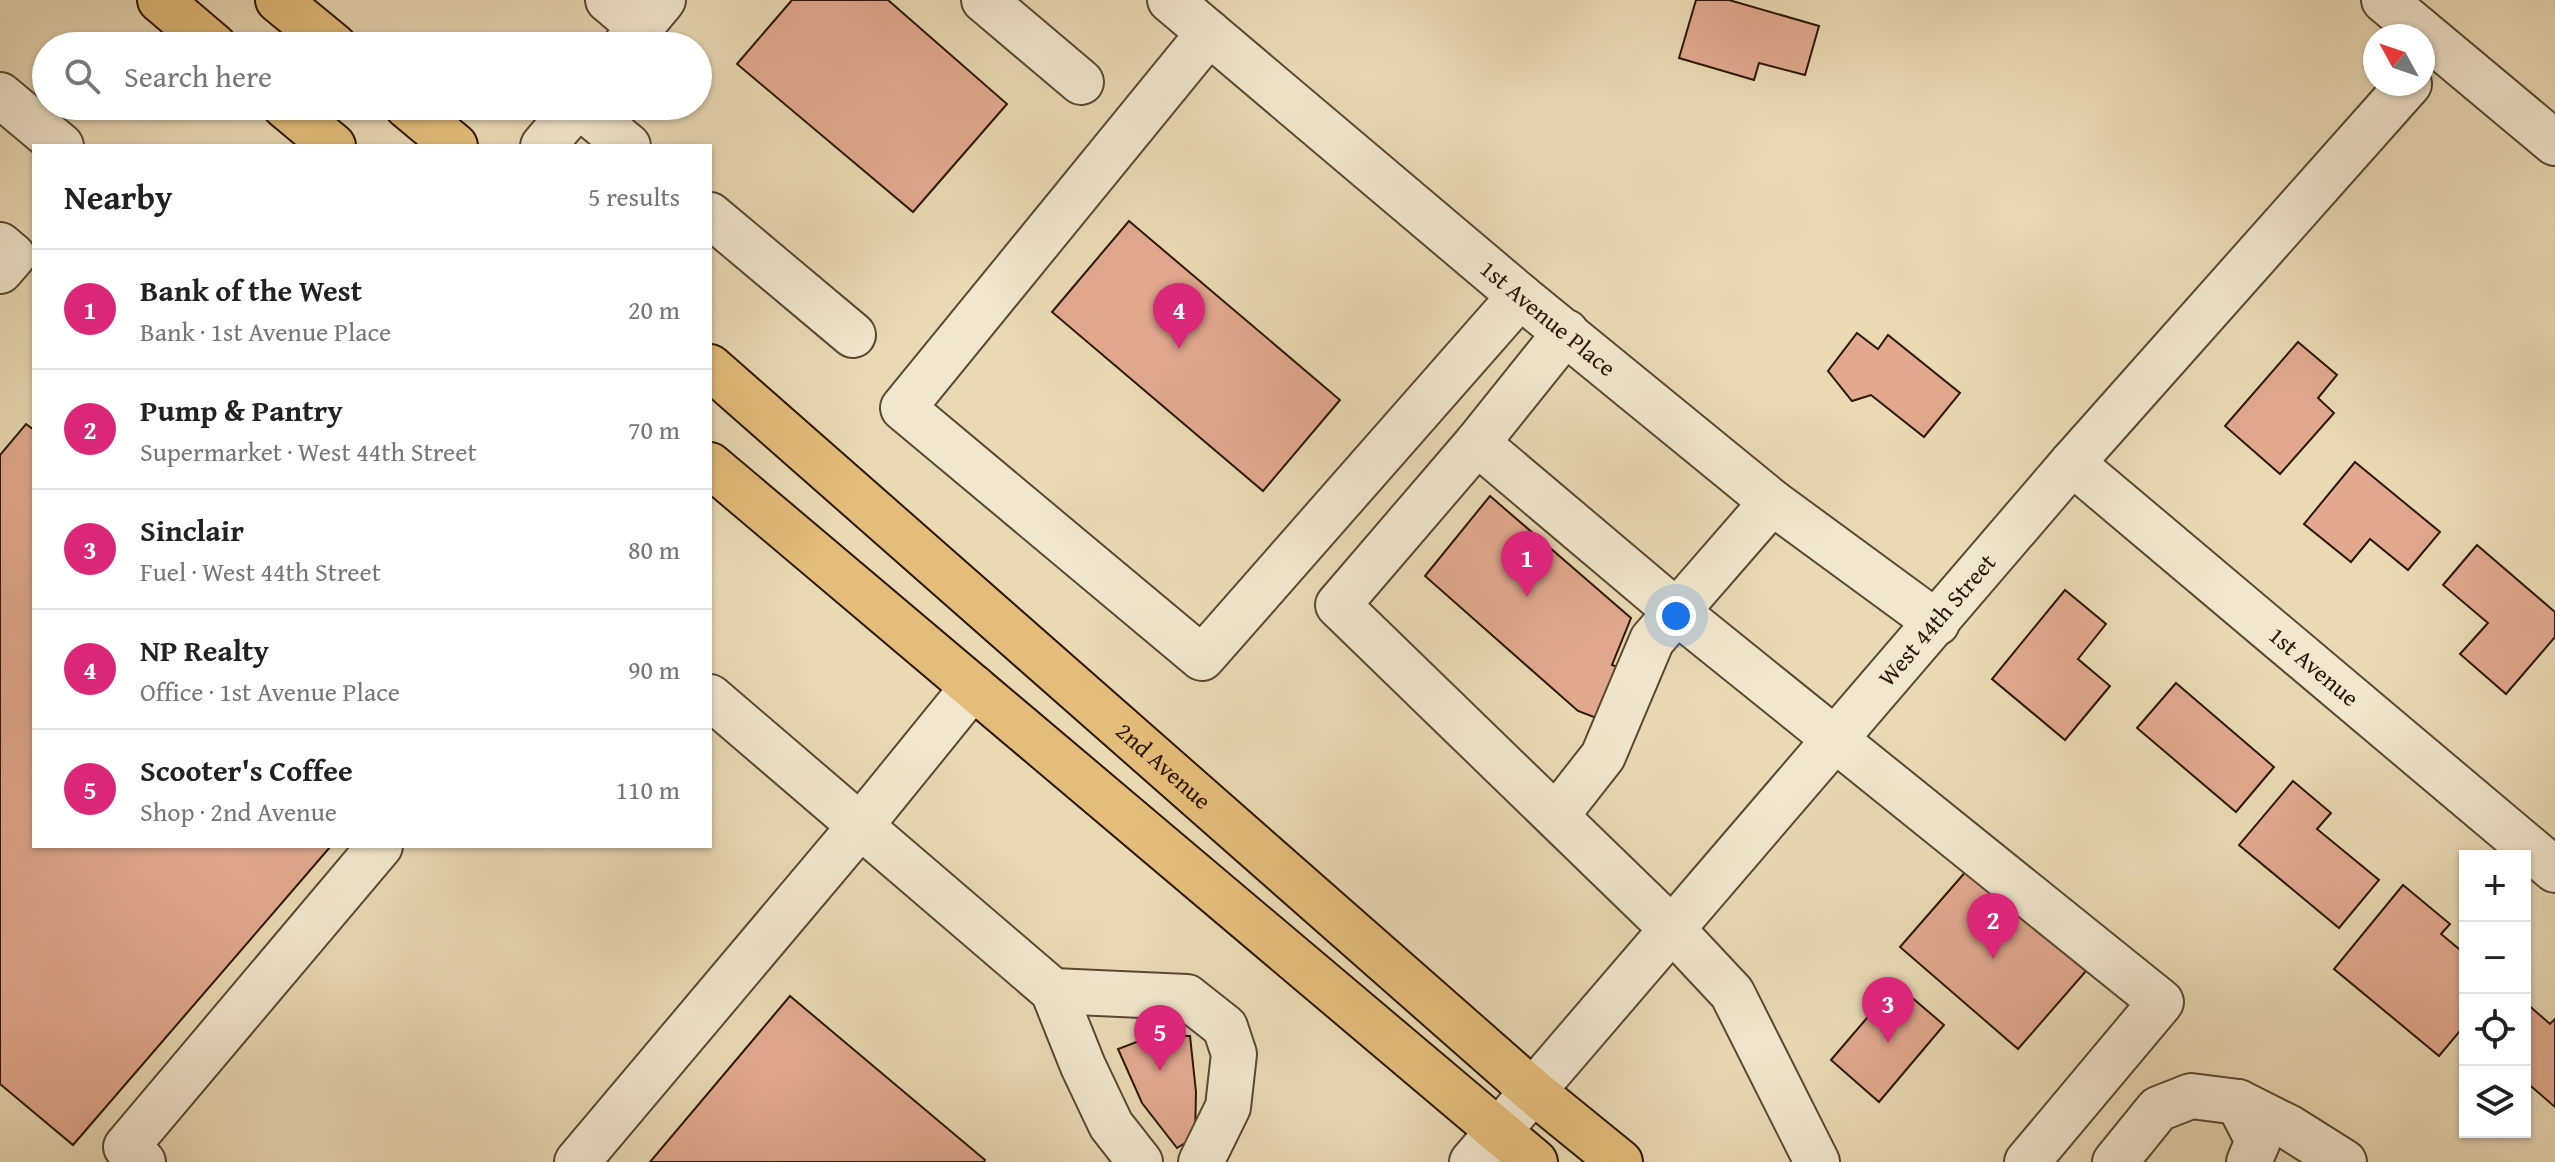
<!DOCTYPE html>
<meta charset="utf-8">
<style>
body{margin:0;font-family:"Gentium Book Plus",serif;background:#f6f6f6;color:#222}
.controls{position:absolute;right:24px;bottom:24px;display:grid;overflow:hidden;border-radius:0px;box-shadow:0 2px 6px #0004}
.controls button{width:72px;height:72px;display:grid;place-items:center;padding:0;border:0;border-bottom:2px solid #e0e0e0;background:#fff;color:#222;font:40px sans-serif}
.compass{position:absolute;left:2363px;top:24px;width:72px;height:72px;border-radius:50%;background:#fff;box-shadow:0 2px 6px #0004;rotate:310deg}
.you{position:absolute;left:1676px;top:616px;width:28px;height:28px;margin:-20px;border:6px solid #fff;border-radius:50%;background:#1a73e8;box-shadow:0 0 0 12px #1a73e833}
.badge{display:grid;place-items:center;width:52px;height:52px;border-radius:50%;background:#db2777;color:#fff;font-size:26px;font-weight:700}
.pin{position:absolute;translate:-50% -66px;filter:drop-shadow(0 2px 4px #0008)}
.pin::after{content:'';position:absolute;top:42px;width:28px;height:24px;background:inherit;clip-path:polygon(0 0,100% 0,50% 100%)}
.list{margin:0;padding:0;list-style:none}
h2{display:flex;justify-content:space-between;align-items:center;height:104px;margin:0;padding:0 32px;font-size:34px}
h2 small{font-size:26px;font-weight:400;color:#767676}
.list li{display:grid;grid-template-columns:52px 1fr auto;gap:24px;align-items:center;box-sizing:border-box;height:120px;padding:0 32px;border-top:2px solid #e0e0e0}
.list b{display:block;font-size:30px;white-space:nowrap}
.list p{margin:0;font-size:26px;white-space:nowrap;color:#767676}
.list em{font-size:26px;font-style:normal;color:#767676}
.icon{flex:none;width:44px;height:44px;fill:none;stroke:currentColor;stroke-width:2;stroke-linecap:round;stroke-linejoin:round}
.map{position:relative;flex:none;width:2555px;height:1162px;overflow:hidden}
.search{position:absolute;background:#fff;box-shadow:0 2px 6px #0004;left:32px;top:32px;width:680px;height:88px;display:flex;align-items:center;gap:20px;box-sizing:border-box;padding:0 28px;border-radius:44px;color:#767676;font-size:30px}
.panel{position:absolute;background:#fff;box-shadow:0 2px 6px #0004;left:32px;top:144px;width:680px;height:704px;border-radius:0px}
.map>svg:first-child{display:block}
.building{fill:#e2a98f;stroke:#2c1705;stroke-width:2}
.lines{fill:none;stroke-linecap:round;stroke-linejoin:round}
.minor-casing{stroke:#5b4831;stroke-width:48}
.major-casing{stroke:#2c1705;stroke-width:48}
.minor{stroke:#f1e7ce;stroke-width:44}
.major{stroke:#e4bd7a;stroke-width:44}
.labels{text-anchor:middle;stroke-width:8;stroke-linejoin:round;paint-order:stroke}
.street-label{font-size:24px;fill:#2c1705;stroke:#f1e7ce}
</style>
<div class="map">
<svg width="2555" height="1162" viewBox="0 0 2555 1162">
<rect width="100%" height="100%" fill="#e9dab4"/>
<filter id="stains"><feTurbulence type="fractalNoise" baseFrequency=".0025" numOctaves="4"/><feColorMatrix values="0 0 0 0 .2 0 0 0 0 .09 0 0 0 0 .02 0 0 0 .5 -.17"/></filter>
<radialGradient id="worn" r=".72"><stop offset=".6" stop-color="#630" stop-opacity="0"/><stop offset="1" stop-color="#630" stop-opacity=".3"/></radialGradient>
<path class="building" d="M792 0H888L1007 104 913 212 737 64Z
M1696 0H1729L1819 26 1805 75 1759 63 1754 80 1679 58Z
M1129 221 1340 400 1263 491 1052 312Z
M1857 333 1878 349 1888 335 1960 393 1924 437 1871 395 1852 401 1828 371Z
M2298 342 2337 375 2318 398 2334 413 2280 474 2225 426Z
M26 424 34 430V846H331L73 1145 0 1084V455Z
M2355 462 2440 532 2408 570 2370 539 2351 562 2304 524Z
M1490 496 1631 618 1612 665 1655 681 1633 732 1578 711 1425 576Z
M2477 545 2555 612V637L2506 694 2460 654 2488 623 2443 585Z
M2065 590 2106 624 2078 659 2110 686 2065 740 1992 679Z
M2176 683 2274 767 2236 812 2137 728Z
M2293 781 2331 813 2317 829 2379 880 2339 928 2239 845Z
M1968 869 2086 971 2018 1049 1900 947Z
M2403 885 2450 924 2441 934 2465 954V1025L2439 1056 2334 969Z
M1896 984 1944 1025 1879 1102 1831 1060Z
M790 996 985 1160 984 1162H650Z
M2525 1002 2550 1024 2555 1019V1107L2525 1081Z
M1155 1035 1190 1036 1196 1092 1195 1137 1177 1148 1142 1103 1118 1049Z"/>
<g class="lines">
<g class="minor-casing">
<g id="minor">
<path d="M608 0 640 27"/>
<path d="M984 0 1081 82"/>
<path id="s1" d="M1170 0 1520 296 1772 502 1937 623"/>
<path d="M2384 0 2555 143"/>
<path d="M1209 33 903 408 1202 658 1520 296"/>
<path d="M625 46 663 0"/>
<path d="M0 95 61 146"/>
<path d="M580 106 628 146"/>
<path d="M543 146 577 106"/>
<path d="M710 215 853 335"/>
<path d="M0 245 13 256 0 271"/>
<path d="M1566 332 1477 443 1338 605 1673 930 1732 993 1817 1162"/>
<path d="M1477 443 1677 612 2161 1002 2027 1162"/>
<path id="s2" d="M2072 463 2555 870"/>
<path d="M710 697 1053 991 1083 1066 1111 1125 1140 1162"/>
<path d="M1556 816 1603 756 1652 640 1772 502"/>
<path d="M1053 991 1187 997 1225 1027 1234 1054 1228 1107 1201 1162"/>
<path d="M2238 1102 2258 1141 2249 1162"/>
<path d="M143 1162 126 1147 380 846"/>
<path d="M577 1162 861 825 973 687"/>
<path id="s3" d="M1472 1162 2072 463 2409 84"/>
<path d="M2115 1162 2158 1109 2191 1096 2238 1102 2290 1128 2344 1162"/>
</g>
</g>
<g class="major-casing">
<g id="major">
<path d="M160 0 214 46"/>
<path d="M278 0 334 46"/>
<path d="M285 106 333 146"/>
<path d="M407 106 455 146"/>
<path id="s4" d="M710 367 1534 1092 1620 1162"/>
<path d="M710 465 1535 1162"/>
</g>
</g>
<use href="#minor" class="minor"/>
<use href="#major" class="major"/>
</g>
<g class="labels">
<g class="street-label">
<text dy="8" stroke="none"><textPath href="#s1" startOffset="494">1st Avenue Place</textPath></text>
<text dy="8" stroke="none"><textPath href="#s3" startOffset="714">West 44th Street</textPath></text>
<text dy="8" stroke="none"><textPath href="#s2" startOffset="316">1st Avenue</textPath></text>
<text dy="8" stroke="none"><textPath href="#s4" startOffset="604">2nd Avenue</textPath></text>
</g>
</g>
<rect width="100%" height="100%" filter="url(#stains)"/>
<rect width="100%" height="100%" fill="url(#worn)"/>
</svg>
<div class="controls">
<button>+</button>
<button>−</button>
<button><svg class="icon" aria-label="locate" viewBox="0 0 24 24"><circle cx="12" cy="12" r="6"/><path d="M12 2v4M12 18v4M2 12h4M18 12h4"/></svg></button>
<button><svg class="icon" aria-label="layers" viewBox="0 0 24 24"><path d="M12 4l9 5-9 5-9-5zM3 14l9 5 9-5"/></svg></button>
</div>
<svg class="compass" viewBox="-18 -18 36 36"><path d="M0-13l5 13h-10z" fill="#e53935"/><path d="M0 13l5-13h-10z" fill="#767676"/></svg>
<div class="you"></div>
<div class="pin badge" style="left:1527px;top:597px">1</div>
<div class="pin badge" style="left:1993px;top:959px">2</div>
<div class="pin badge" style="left:1888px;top:1043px">3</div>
<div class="pin badge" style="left:1179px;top:349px">4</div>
<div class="pin badge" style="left:1160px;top:1071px">5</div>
<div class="search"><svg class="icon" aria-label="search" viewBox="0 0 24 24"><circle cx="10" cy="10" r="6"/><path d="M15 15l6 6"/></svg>Search here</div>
<section class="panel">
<h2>Nearby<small>5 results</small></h2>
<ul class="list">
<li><span class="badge">1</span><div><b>Bank of the West</b><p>Bank · 1st Avenue Place</p></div><em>20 m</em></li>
<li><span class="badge">2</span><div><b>Pump &amp; Pantry</b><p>Supermarket · West 44th Street</p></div><em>70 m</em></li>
<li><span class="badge">3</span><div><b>Sinclair</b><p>Fuel · West 44th Street</p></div><em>80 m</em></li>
<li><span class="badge">4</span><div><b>NP Realty</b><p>Office · 1st Avenue Place</p></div><em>90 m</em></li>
<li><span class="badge">5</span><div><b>Scooter's Coffee</b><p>Shop · 2nd Avenue</p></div><em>110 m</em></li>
</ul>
</section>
</div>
